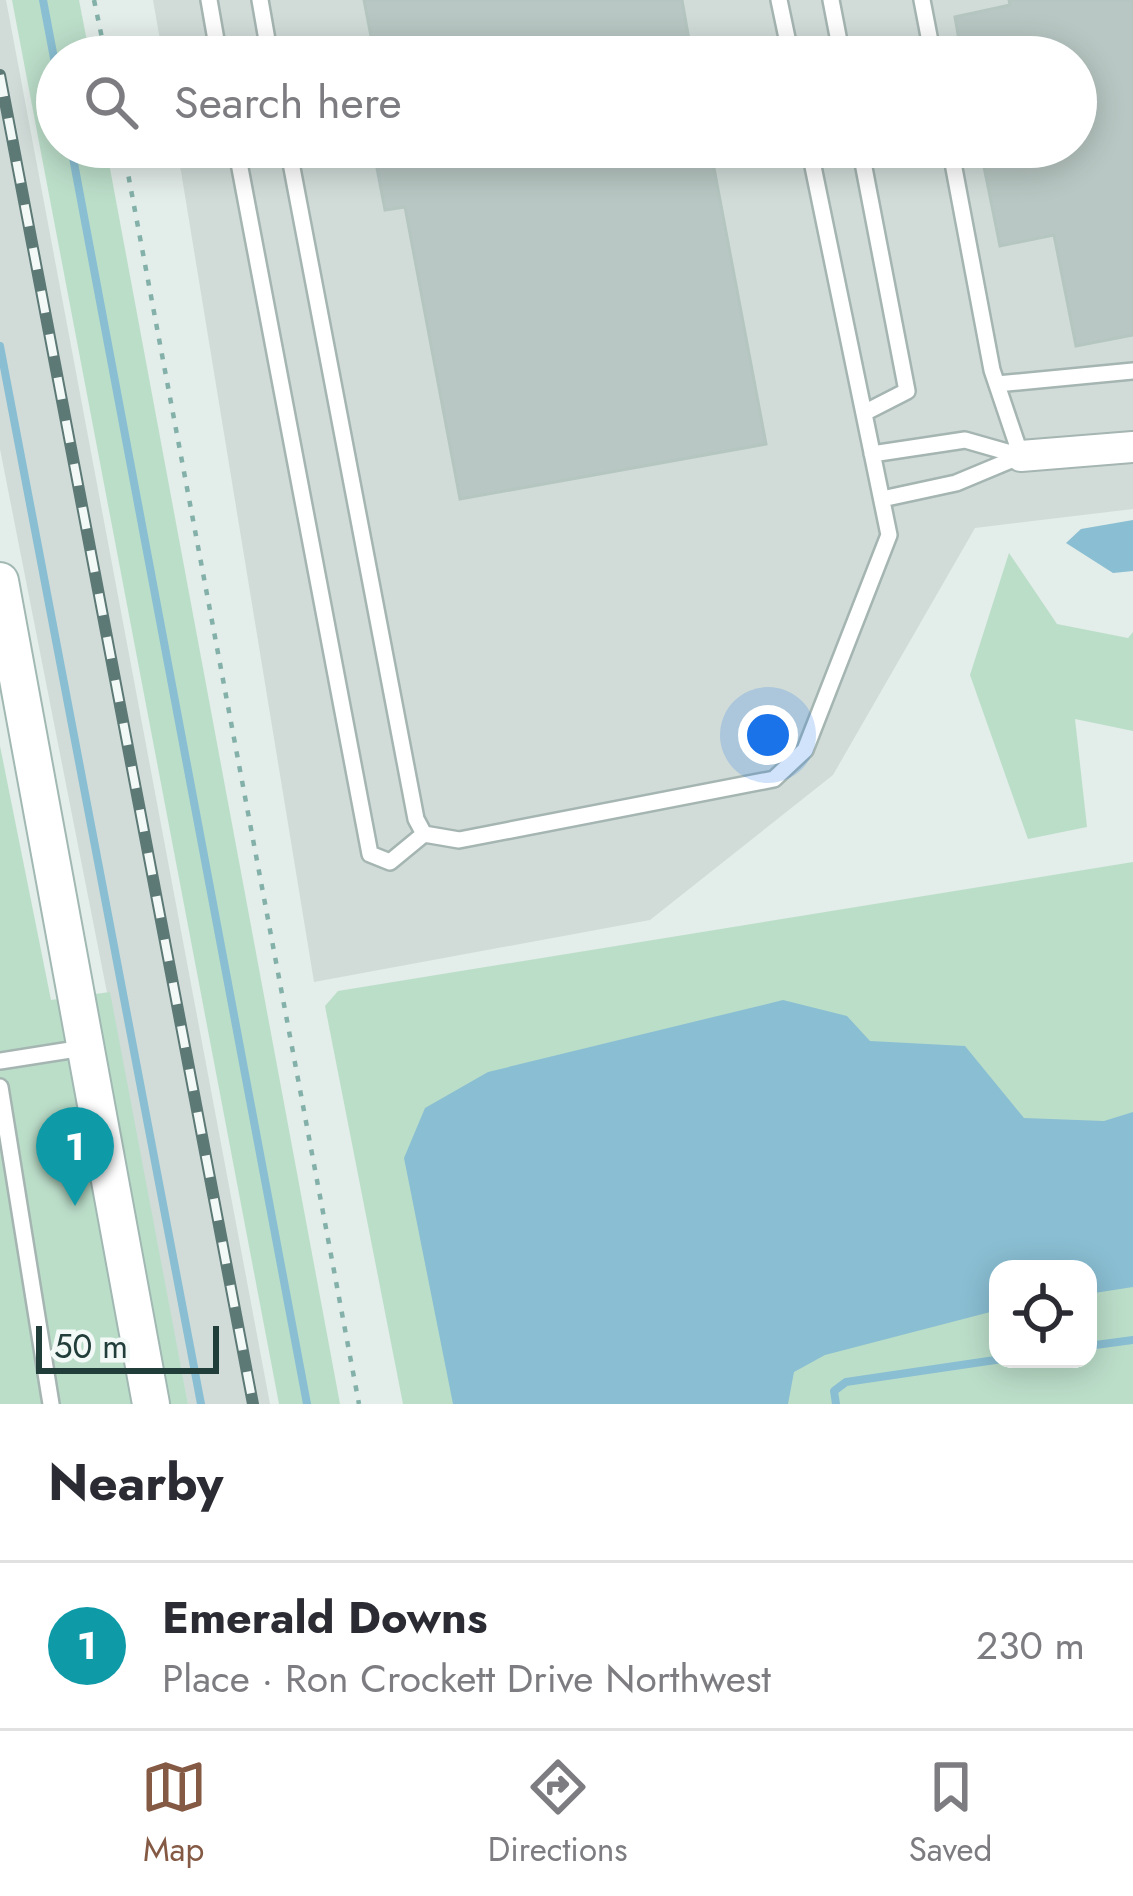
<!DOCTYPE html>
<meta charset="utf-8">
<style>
body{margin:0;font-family:Jost,sans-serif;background:#f7f7f7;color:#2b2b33}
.controls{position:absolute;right:36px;bottom:36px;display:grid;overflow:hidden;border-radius:24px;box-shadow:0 6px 30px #0003}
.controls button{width:108px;height:108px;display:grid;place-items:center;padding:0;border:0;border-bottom:3px solid #e1e1e2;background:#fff;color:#2b2b33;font:60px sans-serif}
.scale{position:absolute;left:36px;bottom:30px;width:183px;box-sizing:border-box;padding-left:12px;border:6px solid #223e3a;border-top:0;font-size:33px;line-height:42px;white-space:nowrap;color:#223e3a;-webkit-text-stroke:9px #f3f9f7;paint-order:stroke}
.you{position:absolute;left:768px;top:735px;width:42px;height:42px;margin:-30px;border:9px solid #fff;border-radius:50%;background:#1a73e8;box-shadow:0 0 0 18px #1a73e833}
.badge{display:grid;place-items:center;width:78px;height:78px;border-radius:50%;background:#855a45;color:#fff;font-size:39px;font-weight:700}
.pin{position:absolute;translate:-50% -99px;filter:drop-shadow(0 3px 6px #0008)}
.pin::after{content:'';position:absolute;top:63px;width:42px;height:36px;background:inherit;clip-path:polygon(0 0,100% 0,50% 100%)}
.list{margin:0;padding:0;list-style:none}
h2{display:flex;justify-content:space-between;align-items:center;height:156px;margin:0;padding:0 48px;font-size:51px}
h2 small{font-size:39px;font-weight:400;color:#7c7c81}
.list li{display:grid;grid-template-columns:78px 1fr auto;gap:36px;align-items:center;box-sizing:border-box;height:168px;padding:0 48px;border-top:3px solid #e1e1e2}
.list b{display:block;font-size:45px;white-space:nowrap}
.list p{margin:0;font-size:39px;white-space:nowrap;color:#7c7c81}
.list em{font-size:39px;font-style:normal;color:#7c7c81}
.icon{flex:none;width:66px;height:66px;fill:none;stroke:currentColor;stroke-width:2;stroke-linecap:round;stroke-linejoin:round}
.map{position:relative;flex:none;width:1133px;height:1404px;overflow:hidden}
.search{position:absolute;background:#fff;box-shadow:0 6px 30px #0003;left:36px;right:36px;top:36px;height:132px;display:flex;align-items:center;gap:30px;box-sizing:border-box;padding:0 42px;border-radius:66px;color:#7c7c81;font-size:45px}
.sheet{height:324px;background:#fff}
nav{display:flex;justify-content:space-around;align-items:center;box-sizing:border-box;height:168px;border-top:3px solid #e1e1e2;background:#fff;font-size:33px;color:#7c7c81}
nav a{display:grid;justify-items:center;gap:6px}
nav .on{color:#855a45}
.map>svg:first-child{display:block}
.built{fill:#d1dcd9}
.green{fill:#bbdec9;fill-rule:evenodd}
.water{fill:#8abed2}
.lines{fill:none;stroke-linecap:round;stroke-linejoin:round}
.stream{stroke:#8abed2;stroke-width:8}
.building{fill:#b8c7c3;stroke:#b5c6c1;stroke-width:3}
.lane-casing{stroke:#a5b5b1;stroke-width:20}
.street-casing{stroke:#a5b5b1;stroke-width:34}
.secondary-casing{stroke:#a1b8b3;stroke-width:40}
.path{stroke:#83b0a8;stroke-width:4.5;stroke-dasharray:6 9;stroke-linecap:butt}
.lane{stroke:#fff;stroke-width:15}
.street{stroke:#fff;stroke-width:30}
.secondary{stroke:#fff;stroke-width:36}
.rail-casing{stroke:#5d7975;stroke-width:12}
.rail{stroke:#f3f9f7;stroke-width:8;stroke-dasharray:22;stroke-linecap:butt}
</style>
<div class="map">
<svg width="1133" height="1404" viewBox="0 0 1133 1404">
<rect width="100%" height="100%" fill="#e3ede9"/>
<path class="built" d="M0 0H6L270 1404H188L0 449Z
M153 0H1133V509L975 528 833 775 650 920 314 982 177 147H1076V57H163Z"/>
<path class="green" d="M12 0H79L90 57H57V147H106L340 1404H279Z
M1009 553 1057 624 1128 638 1133 632V731L1075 719 1087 827 1028 839 970 675Z
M0 746 51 1000 110 992 188 1404H0Z
M1133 862V1404H403L325 1006 338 991ZM998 1269H1088V1359H998Z"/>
<path class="water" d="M1133 520V571L1113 573 1066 543 1081 529Z
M783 1000 847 1016 870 1041 965 1046 1024 1118 1104 1121 1133 1112V1287L1088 1294V1269H998V1310L825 1355 794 1372 788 1404H453L404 1158 425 1108 488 1072Z"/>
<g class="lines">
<path class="stream" d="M43 0 57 74
M71 147 307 1404
M0 346 201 1404
M1088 1346 1133 1340
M836 1404 834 1391 846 1382 1002 1359"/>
</g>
<path class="building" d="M364 0H682L692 57H375Z
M1009 0H1133V335L1076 346 1054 235 1000 246 980 147H1076V57H962L955 17 1010 5Z
M373 147H710L766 444 460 499 405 207 385 210Z"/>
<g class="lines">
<g class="lane-casing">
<path id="lane" d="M209 0 219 57
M260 0 270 57
M779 0 791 57
M831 0 842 57
M922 0 933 57
M236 147 370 854 390 862 424 834
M288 147 416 819 424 834 459 840 774 779 805 750 889 535 809 147
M860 147 907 391 864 413
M950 147 992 370 1021 456
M997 384 1133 371
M872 454 965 440 1021 456
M882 499 956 483 1021 456
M0 1061 83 1048
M0 1087 51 1404"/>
</g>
<g class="street-casing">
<path id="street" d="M1021 456 1133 447"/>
</g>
<g class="secondary-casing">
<path id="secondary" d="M0 581 151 1404"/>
</g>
<path class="path" d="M94 0 106 57
M123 147 359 1404"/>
<use href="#lane" class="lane"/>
<use href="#street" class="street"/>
<use href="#secondary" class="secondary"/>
<g class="rail-casing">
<path id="rail" d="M0 75 253 1404"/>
</g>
<use href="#rail" class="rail"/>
</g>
</svg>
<div class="controls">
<button><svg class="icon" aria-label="locate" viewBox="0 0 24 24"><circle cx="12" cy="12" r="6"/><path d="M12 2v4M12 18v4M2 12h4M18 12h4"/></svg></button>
</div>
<div class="scale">50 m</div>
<div class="you"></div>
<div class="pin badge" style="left:75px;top:1206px;background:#0f9aa8">1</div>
<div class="search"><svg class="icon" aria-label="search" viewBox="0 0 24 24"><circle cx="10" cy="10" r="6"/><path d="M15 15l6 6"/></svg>Search here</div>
</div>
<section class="sheet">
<h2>Nearby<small></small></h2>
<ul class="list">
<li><span class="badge" style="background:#0f9aa8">1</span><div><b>Emerald Downs</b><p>Place · Ron Crockett Drive Northwest</p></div><em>230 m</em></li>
</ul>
</section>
<nav>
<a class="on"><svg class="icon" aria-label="map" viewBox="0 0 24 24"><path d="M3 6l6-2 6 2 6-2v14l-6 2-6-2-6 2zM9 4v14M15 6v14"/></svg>Map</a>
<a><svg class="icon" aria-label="directions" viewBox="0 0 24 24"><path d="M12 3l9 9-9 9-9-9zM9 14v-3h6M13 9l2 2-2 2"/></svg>Directions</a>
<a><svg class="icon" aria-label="saved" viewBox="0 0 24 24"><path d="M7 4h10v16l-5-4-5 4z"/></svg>Saved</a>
</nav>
